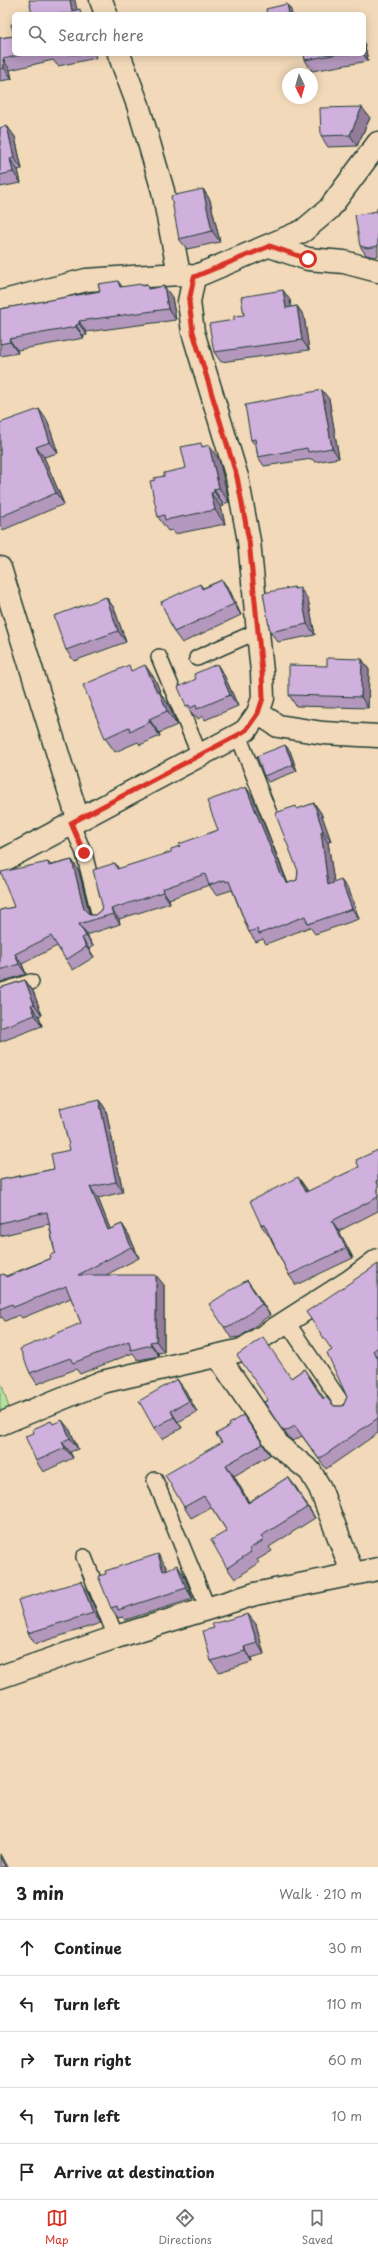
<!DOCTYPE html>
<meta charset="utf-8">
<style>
body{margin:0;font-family:"Playpen Sans",sans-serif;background:#f2f2f2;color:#222}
.compass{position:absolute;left:282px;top:68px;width:36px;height:36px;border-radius:50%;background:#fff;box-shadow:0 2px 10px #0003;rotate:175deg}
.stop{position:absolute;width:12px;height:12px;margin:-9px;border:3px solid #d93025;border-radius:50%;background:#fff}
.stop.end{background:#d93025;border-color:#fff;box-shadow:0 1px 4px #0008}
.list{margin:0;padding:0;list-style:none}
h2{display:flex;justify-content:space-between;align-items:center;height:52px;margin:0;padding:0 16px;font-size:17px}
h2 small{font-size:13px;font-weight:400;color:#767676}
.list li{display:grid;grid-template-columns:26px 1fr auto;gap:12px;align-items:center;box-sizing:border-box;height:56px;padding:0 16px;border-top:1px solid #e0e0e0}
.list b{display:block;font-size:15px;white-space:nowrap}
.list em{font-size:13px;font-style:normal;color:#767676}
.icon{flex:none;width:22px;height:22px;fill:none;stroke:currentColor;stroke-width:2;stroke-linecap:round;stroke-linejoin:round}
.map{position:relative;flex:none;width:378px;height:1867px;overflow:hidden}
.search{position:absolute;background:#fff;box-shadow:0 2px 10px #0003;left:12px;right:12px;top:12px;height:44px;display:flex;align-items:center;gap:10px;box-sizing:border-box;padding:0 14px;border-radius:6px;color:#767676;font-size:15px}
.sheet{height:332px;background:#fff}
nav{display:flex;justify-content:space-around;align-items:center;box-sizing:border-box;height:56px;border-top:1px solid #e0e0e0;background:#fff;font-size:11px;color:#767676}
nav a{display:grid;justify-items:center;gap:2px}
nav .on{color:#d93025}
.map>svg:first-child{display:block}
.green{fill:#b5e2a0;stroke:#6a906a}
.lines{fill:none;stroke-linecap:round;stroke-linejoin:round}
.service-casing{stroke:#1f3d34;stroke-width:18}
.minor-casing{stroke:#1f3d34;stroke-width:25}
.service{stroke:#f2d9b9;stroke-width:15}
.minor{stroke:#f2d9b9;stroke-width:22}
.wall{fill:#b397bd;stroke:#1f3d34}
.shaded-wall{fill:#927b9a;stroke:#1f3d34}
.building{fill:#d0b0dc;stroke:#1f3d34}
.route{stroke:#d93025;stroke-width:5}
</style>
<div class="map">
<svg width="378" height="1867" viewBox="0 0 378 1867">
<rect width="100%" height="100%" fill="#f2d9b9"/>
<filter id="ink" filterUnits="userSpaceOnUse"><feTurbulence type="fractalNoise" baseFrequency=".025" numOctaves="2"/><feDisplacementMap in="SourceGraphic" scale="8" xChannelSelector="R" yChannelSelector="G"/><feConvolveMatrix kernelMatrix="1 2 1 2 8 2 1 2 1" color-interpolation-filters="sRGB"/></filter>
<g filter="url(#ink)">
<path class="green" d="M2 1385 9 1408 0 1412V1386Z"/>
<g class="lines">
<g class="service-casing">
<path id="service" d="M159 657 200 756
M197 658 258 631
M238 735 297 884
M71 823 84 853 100 917
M0 992 31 982
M286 1321 345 1408
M155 1480 208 1609
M84 1557 116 1637"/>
</g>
<g class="minor-casing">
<path id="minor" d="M101 0 106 14
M119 54 138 105 163 191 179 274
M270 246 308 259 344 262 378 271
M0 302 86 280 179 274 194 277 303 231 329 209 378 143
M0 568 78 819
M258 713 278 726 323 733 378 736
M0 862 238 735 246 730 258 713 263 698 262 672 249 541 237 477 193 332 189 302 194 277
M218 1356 279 1446 310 1471 320 1488 353 1574
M0 1424 102 1382 242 1350 350 1281 378 1260
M0 1677 116 1637 255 1594 378 1569"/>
</g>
<use href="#service" class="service"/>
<use href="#minor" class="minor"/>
</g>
<path class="wall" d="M14 24V54H95L96 58 58 66 53 60 10 70 12 79 0 81V38L14 36Z
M364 41 368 61 312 71 305 60 304 54H364Z
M370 118 357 146 328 147 321 136Z
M7 126 15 137 22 169 18 170 21 183 0 187V128Z
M203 189 210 200 220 242 187 249 179 239Z
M378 208V256L374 257 366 255 360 246 377 211Z
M147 285 150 289 172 297 176 320 86 332 87 335 83 336 84 338 17 350 18 353 0 356V309L123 287Z
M290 300 291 307 297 306 304 316 309 350 221 362 214 352 234 320 244 315Z
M329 399 339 458 315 462 312 459 264 466 258 457 256 446 251 440Z
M47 420 58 453 44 457 64 504 3 530 0 525V423Z
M203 446 219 459 229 502 223 504 224 506 221 507 225 524 175 534 172 530 168 531 158 517 155 480 164 476 186 468Z
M222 580 230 591 241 615 182 643 174 632 200 584 203 588Z
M294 587 296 589 308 599 315 635 278 642 270 632Z
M106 597 114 608 126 642 74 661 66 650Z
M362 659 369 670 368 708 296 706 289 695Z
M133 671 155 679 161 694 169 705 177 725 159 733 160 736 140 745 138 742 115 752 105 738Z
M224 675 238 706 205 720 203 716 198 719 196 716 194 717 186 706Z
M285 745 290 751 297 771 268 782 264 776Z
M253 797 286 881 288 883 297 880 298 871V809L314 803 321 813 331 841 328 842 334 883 349 890 359 919 315 934 310 927 266 944 263 939 256 942 249 932 233 892 232 890 216 895 209 885 169 899 170 903 119 919 120 924 87 935 93 946 89 949 94 957 73 970 57 946 22 964 26 974 1 982 0 981V910L14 907 48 862 51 865 72 860 79 871 90 915H95L101 910 115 863 119 869 171 852 180 846 218 830Z
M25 980 33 991 42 1015 39 1016 42 1026 0 1042V988Z
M99 1099 106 1110 123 1192 98 1198 110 1229 122 1224 129 1235 139 1258 106 1275 164 1285V1352L158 1353 159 1356 138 1360 133 1353 80 1374 76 1369 37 1384 30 1373 81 1323 71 1298 22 1318 19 1315 5 1321 2 1317 0 1318V1275L6 1276 51 1258 55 1253 49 1224 0 1236V1180L54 1169 70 1150Z
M378 1150V1211L339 1231 353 1258 296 1285 289 1275 269 1235H268L261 1225 306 1188 308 1192 359 1167Z
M378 1264V1433L326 1469 302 1436 293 1441 288 1437 264 1402 268 1400 291 1378 304 1369 324 1398 334 1406H343L347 1397 332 1350Z
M247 1280 270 1315 240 1337 231 1338 224 1327Z
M185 1390 197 1412 178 1422 182 1428 162 1439 154 1428Z
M243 1415 270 1455 234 1476 249 1502 288 1477 315 1518 269 1547 272 1551 257 1560 259 1563 235 1579 227 1568V1531L211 1507 191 1518 184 1507 221 1442 216 1434 230 1426Z
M51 1421 53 1424 70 1430 78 1449 70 1452 73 1458 43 1472 36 1461 34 1433Z
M165 1565 167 1569 184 1575 193 1599 125 1620 123 1617 118 1618 111 1608Z
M81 1581 88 1592 101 1623 35 1644 28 1633Z
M256 1624 264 1654 251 1658 252 1662 219 1672 211 1661Z"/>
<path class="shaded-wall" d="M70 0H75L78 14 72 11Z
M287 4 291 10 292 14H289Z
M364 41 368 61 363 54H364Z
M3 59 10 70 12 79 4 68Z
M362 107 370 118 357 146 350 135Z
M7 126 15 137 22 169 14 158Z
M10 159 18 170 21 183 13 172Z
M203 189 210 200 220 242 212 231Z
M118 281 126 292 120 287Z
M164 286 172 297 176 320 168 309Z
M283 290 290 300 293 318 286 308Z
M297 306 304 316 309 350 302 340Z
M79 321 86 332 87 335 79 324Z
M76 325 83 336 84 338 76 327Z
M9 339 17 350 18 353 10 342Z
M322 390 329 399 339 458 332 448Z
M39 409 47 420 58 453 50 442Z
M209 445 219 459 229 502 219 488Z
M36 447 44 457 64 504 56 493Z
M214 489 223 504 224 506 214 492Z
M211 493 221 507 225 524 215 510Z
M222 580 230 591 241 615 234 604Z
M300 588 308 599 315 635 307 624Z
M106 597 114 608 126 642 118 631Z
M362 659 369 670 368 708 361 697Z
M217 664 224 675 238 706 230 695Z
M145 665 155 679 161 694 169 705 177 725 167 711 157 692Z
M149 719 159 733 160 736 150 722Z
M285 745 290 751 297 771 293 765Z
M246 787 253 797 289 887 282 877Z
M314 803 321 813 331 841 323 831Z
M321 832 328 842 336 895 328 885Z
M72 860 79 871 91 920 84 909Z
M341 880 349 890 359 919 352 909Z
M162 889 169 899 170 903 163 892Z
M111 909 119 919 120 924 113 914Z
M79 924 87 935 93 946 86 936Z
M82 938 89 949 94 957 86 947Z
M15 954 22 964 26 974 19 964Z
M25 980 33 991 42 1015 34 1004Z
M31 1005 39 1016 42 1026 35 1015Z
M99 1099 106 1110 123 1192 116 1182Z
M298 1177 306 1188 313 1203 306 1192Z
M90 1187 98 1198 115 1241 108 1230Z
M332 1221 339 1231 353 1258 346 1248Z
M122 1224 129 1235 139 1258 131 1247Z
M156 1275 164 1285V1352L156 1341Z
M247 1280 255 1291 270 1315 262 1304Z
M150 1342 158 1353 159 1356 151 1345Z
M177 1379 185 1390 197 1412 189 1401Z
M171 1411 178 1422 182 1428 174 1417Z
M62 1420 70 1430 78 1449 70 1438Z
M62 1442 70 1452 73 1458 65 1448Z
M226 1465 234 1476 255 1513 248 1503Z
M288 1477 296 1487 315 1518 308 1507Z
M158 1554 165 1565 171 1581 163 1571Z
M177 1565 184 1575 193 1599 186 1588Z
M81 1581 88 1592 101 1623 93 1613Z
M248 1614 256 1624 264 1654 257 1643Z
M244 1647 251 1658 252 1662 245 1651Z
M0 1854 7 1867H5L0 1857Z"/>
<path class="building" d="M29 0H70L72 11 80 9 81 14H32Z
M287 4 289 14H267L266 9Z
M11 24H14V54H25L3 59 4 68 0 69V38L14 36Z
M50 54H57L50 55Z
M304 54H338L305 60Z
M362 107 350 135 321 136 320 108Z
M7 126 14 158 10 159 13 172 0 175V128Z
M203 189 212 231 179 239 171 196Z
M377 208H378V246L368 248 360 246 355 215 377 211Z
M118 281 120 287 141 284 142 286 147 285 148 289 164 286 168 309 79 321V324L76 325V327L9 339 10 342 0 344V309L100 291 98 284Z
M283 290 286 308 297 306 302 340 214 352 209 324 234 320V316L244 315 241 297Z
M322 390 332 448 308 452 307 448 258 457 255 439 251 440 245 405Z
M39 409 50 442 36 447 56 493 0 517V423Z
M201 443 202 447 209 445 219 488 214 489V492L211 493 215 510 165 520 164 515 158 517 150 481 155 480 154 478 164 476V473L186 468 181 447Z
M222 580 234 604 174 632 161 602 200 584 202 589Z
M294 587V589L300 588 307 624 270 632 263 593Z
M106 597 118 631 66 650 54 616Z
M327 658 362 659 361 697 289 695V665L327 666Z
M217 664 230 695 197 709 196 705 191 708 189 705 186 706 178 687 196 679 194 674Z
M129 665 131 671 145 665 157 692 159 691 167 711 149 719 150 722 130 731 129 727 105 738 83 685Z
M285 745 293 765 264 776 257 756Z
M246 787 282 877 288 883 297 880 298 871 275 813 296 806 297 809 314 803 323 831 321 832 328 885 341 880 352 909 308 924 305 916 259 934 257 929 249 932 229 881 226 882 225 880 209 885 205 874 162 889 163 892 111 909 113 914 79 924 86 936 82 938 86 947 66 960 51 936 15 954 19 964 0 970V910L14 907 1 872 48 862 49 866 72 860 84 909 90 915H95L101 910 102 905 93 870 115 863 117 869 171 852V849L180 846 179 844 218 830 207 801Z
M25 980 34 1004 31 1005 35 1015 0 1028V988Z
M99 1099 116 1182 90 1187 108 1230 122 1224 131 1247 78 1275H156V1341L150 1342 151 1345 131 1350 129 1341 73 1363 70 1358 30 1373 20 1349 81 1323 66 1286 14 1307 12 1304 0 1309V1275L4 1274 6 1277 51 1258 50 1255 55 1253 47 1212 0 1223V1180L54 1169 51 1154 70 1150 60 1108Z
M378 1150V1180L376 1181 378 1184V1197L332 1221 346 1248 289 1275 264 1224 261 1225 250 1201 298 1177 306 1192 359 1167 356 1160Z
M378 1264V1347L373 1351 378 1359V1418L319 1459 295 1426 286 1431 281 1428 264 1402 268 1400 237 1355 263 1337 291 1378 304 1369 323 1399 326 1397 334 1406H343L347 1397 327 1353 332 1350 306 1312Z
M247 1280 262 1304 232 1326 224 1327 209 1304Z
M177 1379 189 1401 171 1411 174 1417 154 1428 139 1401Z
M243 1415 263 1444 226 1465 248 1503 288 1477 308 1507 261 1536 264 1540 249 1549 251 1552 227 1568 211 1540 227 1531 204 1496 184 1507 165 1475 222 1442 216 1434 230 1426 229 1424Z
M62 1420 70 1438 62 1442 65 1448 36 1461 25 1436 34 1433 33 1429 51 1421 53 1424Z
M158 1554 163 1571 177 1565 186 1588 118 1610 117 1606 111 1608 98 1576 106 1574 105 1571Z
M81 1581 93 1613 28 1633 18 1600Z
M248 1614 257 1643 244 1647 245 1651 211 1661 203 1631 214 1628 212 1624Z
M0 1857 5 1867H0Z"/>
</g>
<g class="lines" filter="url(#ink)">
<path class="route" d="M84 853 71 823 238 735 246 730 258 713 263 698 262 672 249 541 237 477 193 332 189 302 194 277 270 246 308 259"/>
</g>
</svg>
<svg class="compass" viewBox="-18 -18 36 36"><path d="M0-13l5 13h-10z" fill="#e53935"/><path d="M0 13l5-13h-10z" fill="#767676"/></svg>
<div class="stop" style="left:308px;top:259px"></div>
<div class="stop end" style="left:84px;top:853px"></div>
<div class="search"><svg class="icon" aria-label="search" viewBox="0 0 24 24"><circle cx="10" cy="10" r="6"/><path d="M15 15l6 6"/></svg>Search here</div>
</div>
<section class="sheet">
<h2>3 min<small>Walk · 210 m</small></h2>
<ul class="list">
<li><svg class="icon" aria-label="ahead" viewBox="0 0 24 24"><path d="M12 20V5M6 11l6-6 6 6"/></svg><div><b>Continue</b></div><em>30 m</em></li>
<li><svg class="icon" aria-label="left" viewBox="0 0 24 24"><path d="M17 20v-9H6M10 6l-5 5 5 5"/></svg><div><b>Turn left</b></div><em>110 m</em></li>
<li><svg class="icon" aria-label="right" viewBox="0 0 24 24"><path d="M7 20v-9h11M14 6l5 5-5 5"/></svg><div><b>Turn right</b></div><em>60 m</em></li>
<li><svg class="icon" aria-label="left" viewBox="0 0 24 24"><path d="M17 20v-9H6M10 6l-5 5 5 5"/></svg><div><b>Turn left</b></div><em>10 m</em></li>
<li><svg class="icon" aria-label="arrive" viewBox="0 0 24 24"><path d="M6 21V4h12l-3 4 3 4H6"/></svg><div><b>Arrive at destination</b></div></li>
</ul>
</section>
<nav>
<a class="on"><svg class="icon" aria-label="map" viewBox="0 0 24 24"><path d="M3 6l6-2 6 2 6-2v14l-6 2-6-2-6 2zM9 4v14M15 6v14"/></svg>Map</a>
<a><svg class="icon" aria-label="directions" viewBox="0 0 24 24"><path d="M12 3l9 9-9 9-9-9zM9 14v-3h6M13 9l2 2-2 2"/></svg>Directions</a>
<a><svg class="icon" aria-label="saved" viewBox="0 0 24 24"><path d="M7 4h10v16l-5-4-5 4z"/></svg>Saved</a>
</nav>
